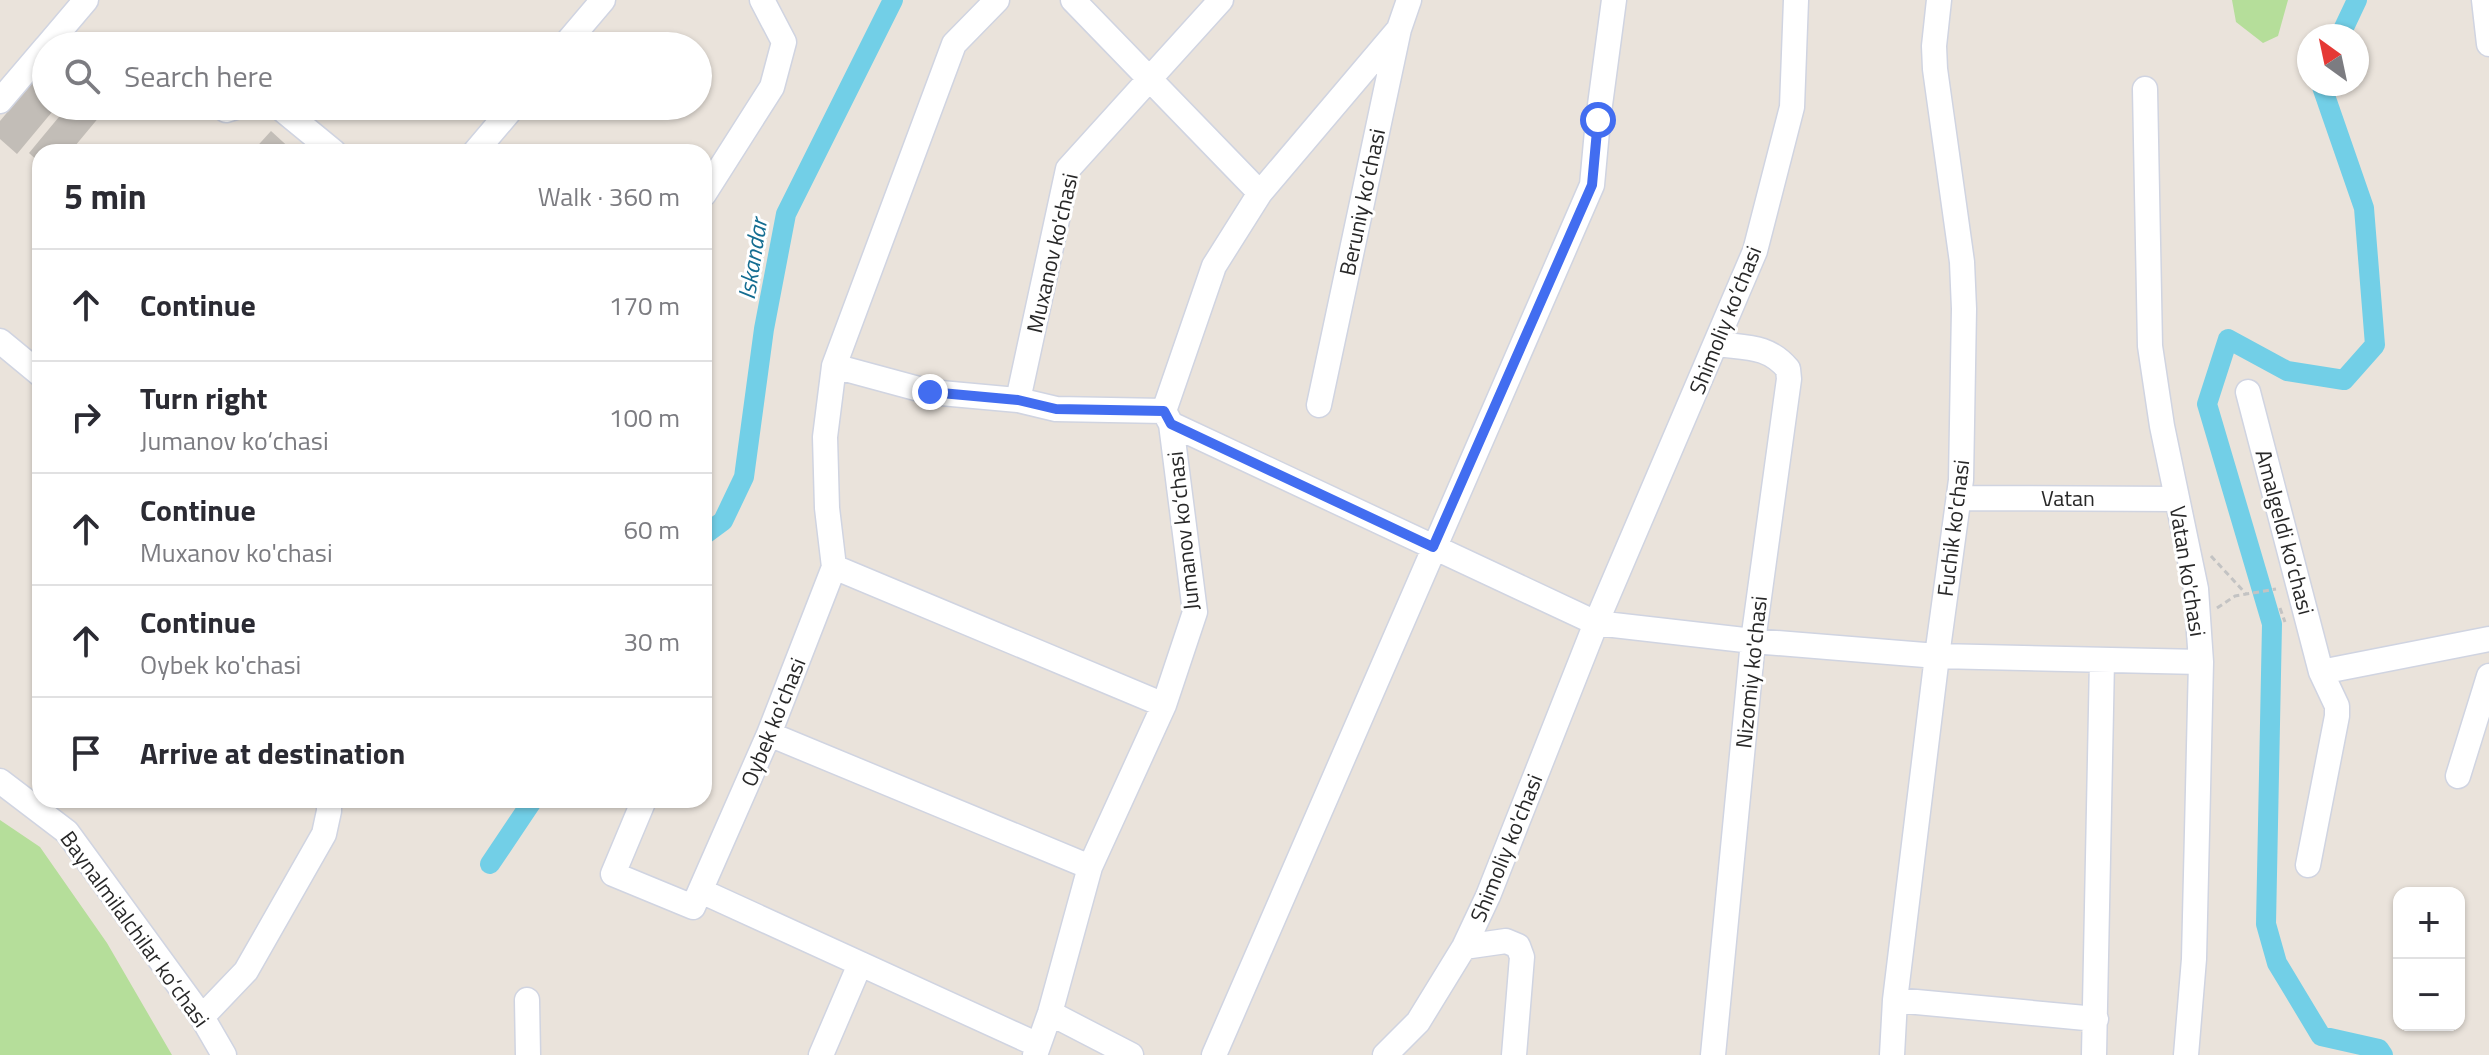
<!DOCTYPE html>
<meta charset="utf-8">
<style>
body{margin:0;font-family:"Titillium Web",sans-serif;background:#f7f7f7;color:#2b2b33}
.controls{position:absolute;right:24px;bottom:24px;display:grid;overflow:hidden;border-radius:16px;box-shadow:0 2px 6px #0004}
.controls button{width:72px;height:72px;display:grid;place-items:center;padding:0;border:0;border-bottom:2px solid #e1e1e2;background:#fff;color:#2b2b33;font:40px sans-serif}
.compass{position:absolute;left:2297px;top:24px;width:72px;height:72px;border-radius:50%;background:#fff;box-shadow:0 2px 6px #0004;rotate:327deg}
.stop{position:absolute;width:24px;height:24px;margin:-18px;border:6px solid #426df0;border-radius:50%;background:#fff}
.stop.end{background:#426df0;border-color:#fff;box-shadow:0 2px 8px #0008}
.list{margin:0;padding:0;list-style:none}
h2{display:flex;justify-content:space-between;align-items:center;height:104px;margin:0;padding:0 32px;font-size:34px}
h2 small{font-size:26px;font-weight:400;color:#7c7c81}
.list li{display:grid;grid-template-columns:52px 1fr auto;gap:24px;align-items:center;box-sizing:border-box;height:112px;padding:0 32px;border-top:2px solid #e1e1e2}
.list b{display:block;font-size:30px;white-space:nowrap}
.list p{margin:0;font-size:26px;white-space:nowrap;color:#7c7c81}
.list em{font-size:26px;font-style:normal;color:#7c7c81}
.icon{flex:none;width:44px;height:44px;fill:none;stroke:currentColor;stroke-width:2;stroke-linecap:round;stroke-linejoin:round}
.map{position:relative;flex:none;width:2489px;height:1055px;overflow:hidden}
.search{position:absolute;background:#fff;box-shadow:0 2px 6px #0004;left:32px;top:32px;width:680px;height:88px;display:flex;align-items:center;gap:20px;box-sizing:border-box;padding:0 28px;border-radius:44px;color:#7c7c81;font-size:30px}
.panel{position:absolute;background:#fff;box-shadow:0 2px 6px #0004;left:32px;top:144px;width:680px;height:664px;border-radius:24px}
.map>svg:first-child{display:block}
.green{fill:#b5de9a}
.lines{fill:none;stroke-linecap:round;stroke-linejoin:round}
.canal{stroke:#72cfe7;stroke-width:20}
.building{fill:#c2bdb7}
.minor-casing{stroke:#d0d4e1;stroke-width:27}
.path{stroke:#c3c3c3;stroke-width:3;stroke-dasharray:6 4;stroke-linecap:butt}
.minor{stroke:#fff;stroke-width:24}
.route{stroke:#426df0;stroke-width:10}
.labels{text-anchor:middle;stroke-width:6;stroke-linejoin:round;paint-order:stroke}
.street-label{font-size:22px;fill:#282828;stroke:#fff}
.water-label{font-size:24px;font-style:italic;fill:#146d91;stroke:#fff}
</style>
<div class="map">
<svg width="2489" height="1055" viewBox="0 0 2489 1055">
<rect width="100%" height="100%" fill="#eae3db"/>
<path class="green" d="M2232 0H2288L2278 36 2263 43 2236 22Z
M0 820 40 847 107 943 172 1055H0Z"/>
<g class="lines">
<path class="canal" d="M2340 36 2357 0
M2321 84 2364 208 2375 345 2344 380 2287 371 2228 339 2207 404 2272 624 2266 924 2277 963 2321 1036 2379 1049 2383 1055
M704 535 723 521 744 477 764 329 786 214 893 0
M490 864 533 800"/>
</g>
<path class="building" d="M46 66V106H57L17 154 0 139V121Z
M68 106H99L105 110 70 152H40V163L29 153Z
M271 131 294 152H252Z"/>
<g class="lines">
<g class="minor-casing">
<path id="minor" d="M1073 0 1260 193
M2484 0 2489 44
M47 46 86 0
M564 46 603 0
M2145 89 2150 346 2162 426 2196 589 2201 662 2194 959 2186 1055
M0 101 46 47
M278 106 334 152
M226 110 239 106
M475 152 514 106
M704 194 772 87 784 42 762 0
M0 341 40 374
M834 366 930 392 1018 400 1056 409 1164 411 1171 424 1195 612 1164 705 1090 867 1050 1013 1035 1055
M2248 392 2321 672 2337 706V716L2308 865
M1018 400 1068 169 1221 0
M1319 405 1399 29 1409 0
M1164 411 1214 266 1260 193 1399 29
M1171 424 1596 623 1753 641 1937 656 2201 662
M1959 498 2177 499
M834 567 1164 705
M2321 672 2489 639
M769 734 1090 867
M2458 776 2489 676
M0 781 67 832 202 1017 224 1055
M644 800 613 874 693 907 769 734 834 567 827 508 825 437 834 366 954 44 997 0
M701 891 1038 1045
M1464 947 1506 941 1518 946 1522 957 1514 1055
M527 1000 528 1055
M1895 1000 2096 1019
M1050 1013 1131 1055
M202 1017 246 971 324 834 329 811V800
M821 1055 860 964
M1214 1055 1592 185 1598 120 1614 0
M1385 1055 1418 1022 1464 947 1488 896 1596 623 1755 251 1792 107 1796 0
M1713 1055 1753 641 1789 379 1788 369C1768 345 1746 348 1717 344
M1892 1055 1895 1000 1937 656 1961 480 1964 309 1962 262 1935 69 1934 46 1939 0
M2094 1055 2102 660"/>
</g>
<path class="path" d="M2211 556 2247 595
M2217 608 2235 596 2276 589
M2280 608 2285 622"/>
<use href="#minor" class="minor"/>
</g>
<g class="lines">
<path class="route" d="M930 392 1018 400 1056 409 1164 411 1171 424 1433 547 1592 185 1598 120"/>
</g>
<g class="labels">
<g class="street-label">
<text transform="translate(1362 202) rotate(-78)" y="8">Beruniy ko‘chasi</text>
<text transform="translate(1052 253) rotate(-77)" y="8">Muxanov ko'chasi</text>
<text transform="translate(1725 320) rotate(-68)" y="8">Shimoliy ko‘chasi</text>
<text x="2068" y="506">Vatan</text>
<text transform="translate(1953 528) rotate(-83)" y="8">Fuchik ko'chasi</text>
<text transform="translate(1183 531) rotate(-96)" y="8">Jumanov ko‘chasi</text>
<text transform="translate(2285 532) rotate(75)" y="8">Amalgeldi ko‘chasi</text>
<text transform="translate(2188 571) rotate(81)" y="8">Vatan ko'chasi</text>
<text transform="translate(1751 672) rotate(-84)" y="8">Nizomiy ko'chasi</text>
<text transform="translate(773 722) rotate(-68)" y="8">Oybek ko'chasi</text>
<text transform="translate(1506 848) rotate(-68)" y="8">Shimoliy ko'chasi</text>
<text transform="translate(135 929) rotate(54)" y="8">Baynalmilalchilar ko‘chasi</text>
</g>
<g class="water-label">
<text transform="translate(753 259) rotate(-81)" y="8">Iskandar</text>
</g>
</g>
</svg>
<div class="controls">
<button>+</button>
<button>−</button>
</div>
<svg class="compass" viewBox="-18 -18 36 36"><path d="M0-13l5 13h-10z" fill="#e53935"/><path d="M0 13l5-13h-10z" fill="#7c7c81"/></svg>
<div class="stop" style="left:1598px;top:120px"></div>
<div class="stop end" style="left:930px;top:392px"></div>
<div class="search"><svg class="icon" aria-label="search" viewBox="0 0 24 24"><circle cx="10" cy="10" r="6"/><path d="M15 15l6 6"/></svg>Search here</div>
<section class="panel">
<h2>5 min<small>Walk · 360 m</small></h2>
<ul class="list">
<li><svg class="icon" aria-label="ahead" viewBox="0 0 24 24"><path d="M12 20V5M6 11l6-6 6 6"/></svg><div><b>Continue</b></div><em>170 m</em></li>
<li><svg class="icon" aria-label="right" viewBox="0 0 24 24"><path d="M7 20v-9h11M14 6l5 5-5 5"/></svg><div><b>Turn right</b><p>Jumanov ko‘chasi</p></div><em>100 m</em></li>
<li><svg class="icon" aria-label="ahead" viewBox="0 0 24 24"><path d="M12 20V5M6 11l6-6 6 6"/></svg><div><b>Continue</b><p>Muxanov ko'chasi</p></div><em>60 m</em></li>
<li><svg class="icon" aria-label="ahead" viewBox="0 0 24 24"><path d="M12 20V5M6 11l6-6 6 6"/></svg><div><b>Continue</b><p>Oybek ko'chasi</p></div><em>30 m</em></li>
<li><svg class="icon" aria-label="arrive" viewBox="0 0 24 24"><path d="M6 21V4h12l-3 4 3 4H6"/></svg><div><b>Arrive at destination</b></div></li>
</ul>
</section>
</div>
